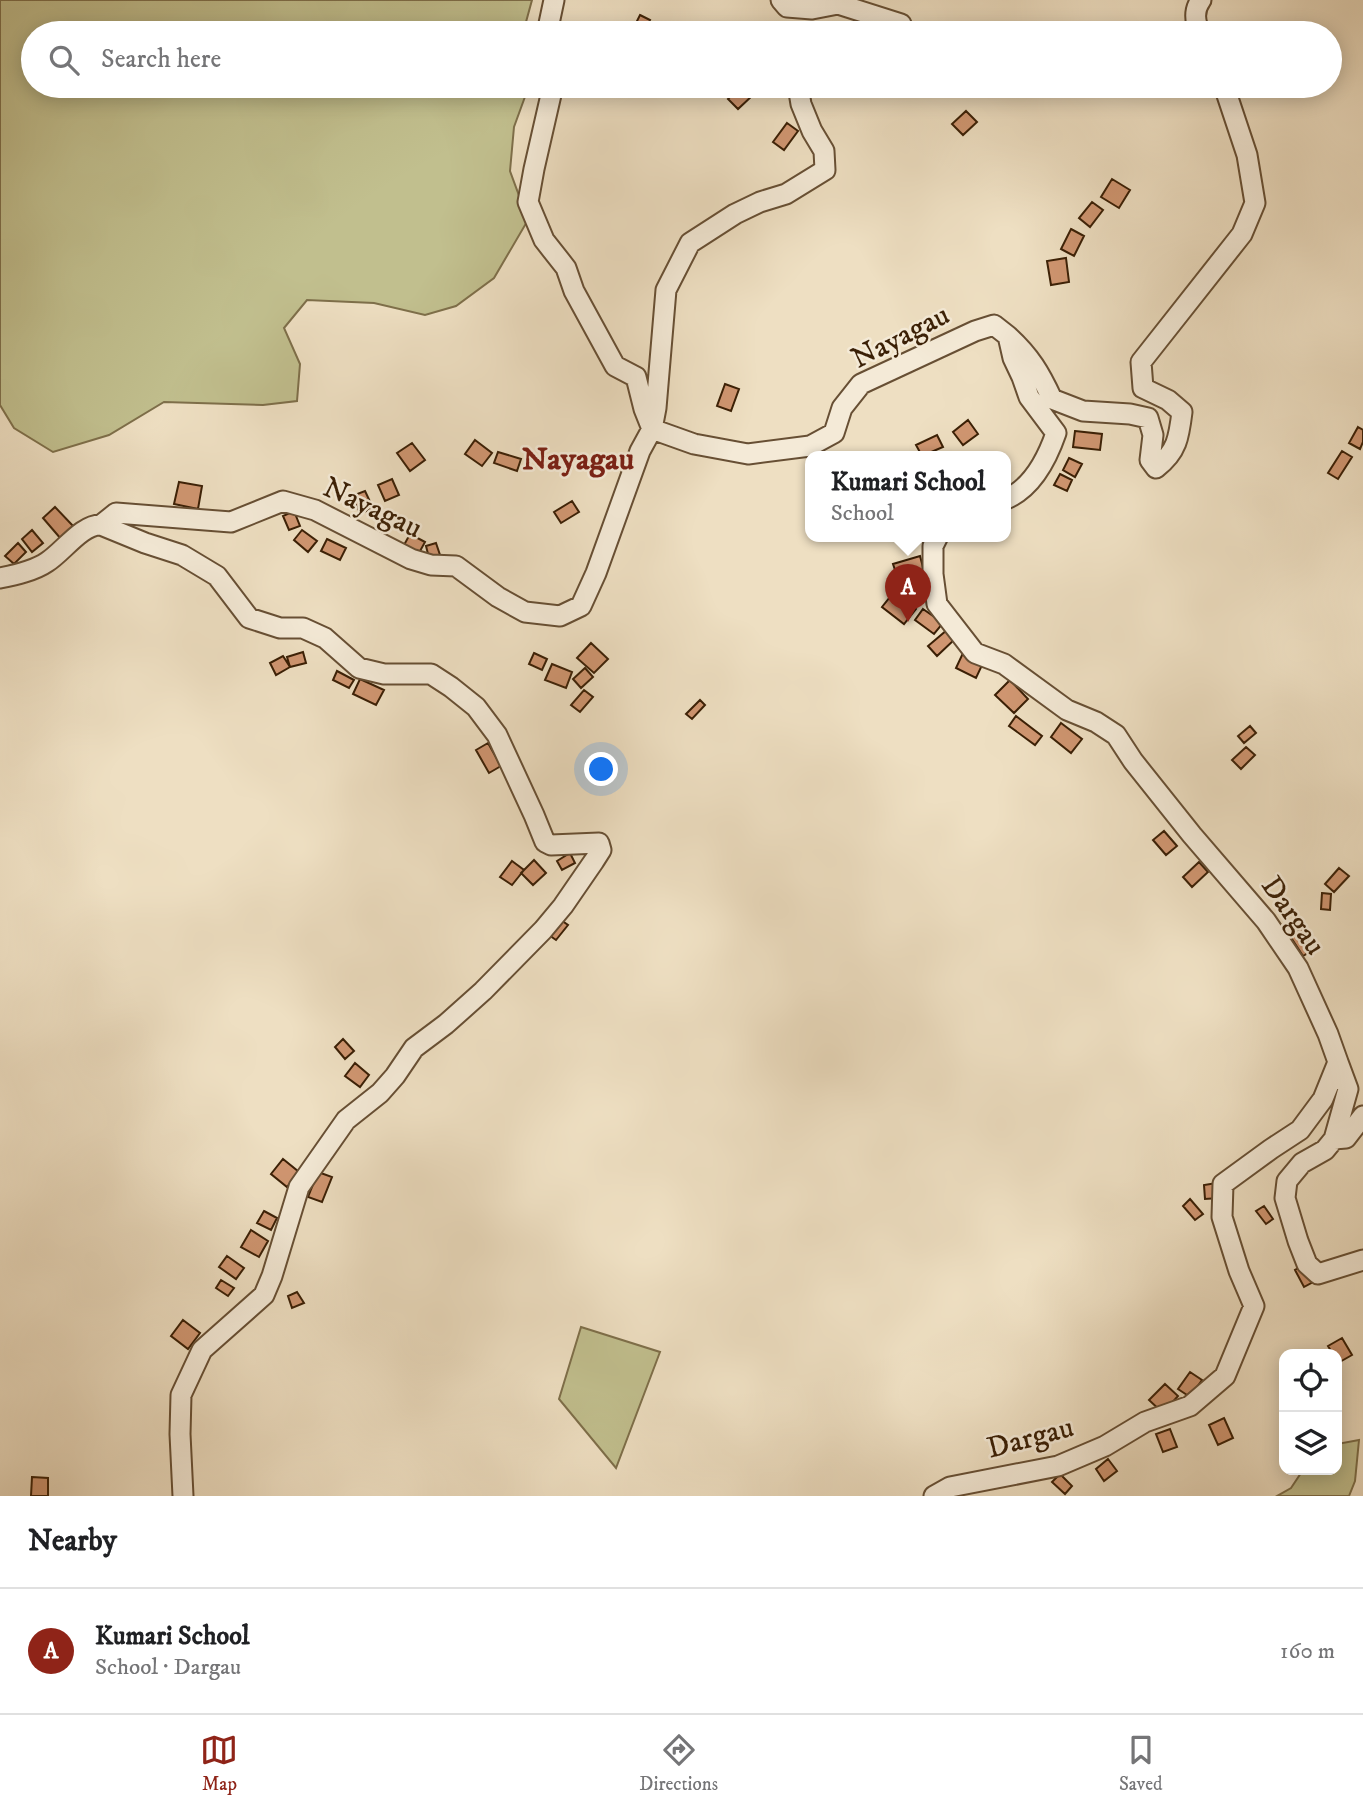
<!DOCTYPE html>
<meta charset="utf-8">
<style>
body{margin:0;font-family:"IM FELL DW Pica",serif;background:#f6f6f6;color:#202124}
.controls{position:absolute;right:21px;bottom:21px;display:grid;overflow:hidden;border-radius:14px;box-shadow:0 4px 18px #0003}
.controls button{width:63px;height:63px;display:grid;place-items:center;padding:0;border:0;border-bottom:2px solid #e0e0e0;background:#fff;color:#202124;font:35px sans-serif}
.you{position:absolute;left:602px;top:770px;width:24px;height:24px;margin:-18px;border:5px solid #fff;border-radius:50%;background:#1a73e8;box-shadow:0 0 0 10px #1a73e833}
.badge{display:grid;place-items:center;width:46px;height:46px;border-radius:50%;background:#8f2418;color:#fff;font-size:23px;font-weight:700}
.pin{position:absolute;translate:-50% -58px;filter:drop-shadow(0 2px 4px #0008)}
.pin::after{content:'';position:absolute;top:37px;width:24px;height:21px;background:inherit;clip-path:polygon(0 0,100% 0,50% 100%)}
.popup{position:absolute;left:805px;top:451px;width:206px;height:91px;box-sizing:border-box;display:grid;place-content:center;border-radius:14px;background:#fff;filter:drop-shadow(0 2px 5px #0005);font-size:23px;white-space:nowrap;color:#757577}
.popup b{font-size:26px;color:#202124}
.popup::after{content:'';position:absolute;left:50%;top:100%;margin-left:-14px;border:14px solid transparent;border-top-color:#fff}
.list{margin:0;padding:0;list-style:none}
h2{display:flex;justify-content:space-between;align-items:center;height:91px;margin:0;padding:0 28px;font-size:30px}
h2 small{font-size:23px;font-weight:400;color:#757577}
.list li{display:grid;grid-template-columns:46px 1fr auto;gap:21px;align-items:center;box-sizing:border-box;height:126px;padding:0 28px;border-top:2px solid #e0e0e0}
.list b{display:block;font-size:26px;white-space:nowrap}
.list p{margin:0;font-size:23px;white-space:nowrap;color:#757577}
.list em{font-size:23px;font-style:normal;color:#757577}
.icon{flex:none;width:38px;height:38px;fill:none;stroke:currentColor;stroke-width:2;stroke-linecap:round;stroke-linejoin:round}
.map{position:relative;flex:none;width:1363px;height:1496px;overflow:hidden}
.search{position:absolute;background:#fff;box-shadow:0 4px 18px #0003;left:21px;right:21px;top:21px;height:77px;display:flex;align-items:center;gap:18px;box-sizing:border-box;padding:0 24px;border-radius:38px;color:#757577;font-size:26px}
.sheet{height:217px;background:#fff}
nav{display:flex;justify-content:space-around;align-items:center;box-sizing:border-box;height:98px;border-top:2px solid #e0e0e0;background:#fff;font-size:19px;color:#757577}
nav a{display:grid;justify-items:center;gap:4px}
nav .on{color:#8f2418}
.map>svg:first-child{display:block}
.green{fill:#c1bf8e;stroke:#7e6f4a;stroke-width:2}
.building{fill:#d09671;stroke:#3a1f05;stroke-width:2}
.lines{fill:none;stroke-linecap:round;stroke-linejoin:round}
.minor-casing{stroke:#674f34;stroke-width:23}
.minor{stroke:#f4ead7;stroke-width:19}
.labels{text-anchor:middle;stroke-width:5;stroke-linejoin:round;paint-order:stroke}
.street-label{font-size:30px;fill:#3a1f05;stroke:#f4ead7}
.neighbourhood-label{font-size:32px;font-weight:bold;fill:#7a1f14;stroke:#f4ead7}
</style>
<div class="map">
<svg width="1363" height="1496" viewBox="0 0 1363 1496">
<rect width="100%" height="100%" fill="#eedfc2"/>
<filter id="stains"><feTurbulence type="fractalNoise" baseFrequency=".00286" numOctaves="4"/><feColorMatrix values="0 0 0 0 .2 0 0 0 0 .09 0 0 0 0 .02 0 0 0 .5 -.17"/></filter>
<radialGradient id="worn" r=".72"><stop offset=".6" stop-color="#630" stop-opacity="0"/><stop offset="1" stop-color="#630" stop-opacity=".3"/></radialGradient>
<path class="green" d="M0 0H532L523 33H33V86H525L526 94 514 127 510 171 528 220 494 278 456 306 425 315 374 303 307 300 284 328 300 364 297 401 263 405 164 402 109 435 53 452 14 428 0 405Z
M581 1327 660 1352 616 1468 559 1399Z
M1359 1440 1355 1481 1349 1496H1277L1291 1488 1303 1470H1337V1444Z"/>
<path class="building" d="M640 15 650 20 643 33H631Z
M741 86H744L753 95 738 109 728 99Z
M966 111 977 122 963 135 952 124Z
M787 123 798 131 784 150 773 142Z
M1112 179 1130 190 1119 208 1101 197Z
M1092 202 1103 210 1090 227 1079 218Z
M1071 229 1084 236 1074 256 1061 249Z
M1066 258 1069 282 1051 285 1047 261Z
M725 384 739 389 731 411 717 406Z
M968 420 978 434 963 445 953 432Z
M1358 427 1363 430V442L1360 449 1349 443Z
M1075 431 1102 434 1100 450 1073 447Z
M937 435 943 447 922 456 916 445Z
M475 440 492 453 482 466 465 454Z
M412 443 425 460 410 471 397 453Z
M1342 451 1352 457 1338 479 1328 473Z
M498 452 521 459 517 471 494 463Z
M1069 458 1082 464 1075 477 1063 470Z
M1060 474 1072 480 1067 491 1054 485Z
M392 479 399 495 385 501 378 485Z
M179 482 202 486 198 509 174 504Z
M365 491 373 508 360 514 352 496Z
M572 501 579 512 561 523 554 512Z
M55 507 74 527 61 539 43 518Z
M294 511 300 526 289 530 283 516Z
M32 530 43 543 32 552 22 539Z
M302 530 317 541 308 552 294 540Z
M410 534 425 542 419 553 404 545Z
M327 539 346 548 340 560 321 551Z
M18 543 26 552 14 564 5 556Z
M436 543 441 558 430 562 426 546Z
M920 556 924 571 898 579 893 564Z
M894 592 916 609 904 624 882 607Z
M923 609 943 623 934 634 915 620Z
M947 630 955 639 937 656 928 646Z
M591 643 608 659 594 673 577 658Z
M303 652 306 663 290 667 287 657Z
M534 653 547 659 542 670 529 664Z
M963 653 983 663 976 678 956 668Z
M283 656 290 667 276 675 270 663Z
M552 664 572 672 566 688 545 680Z
M585 668 593 677 581 688 573 679Z
M337 671 354 680 349 688 333 680Z
M360 679 384 690 376 705 353 694Z
M1010 680 1028 699 1014 713 995 695Z
M584 690 593 697 580 712 571 705Z
M700 700 705 705 692 719 686 714Z
M1016 716 1042 736 1035 745 1009 726Z
M1061 723 1082 739 1071 753 1051 737Z
M1250 726 1256 733 1244 743 1238 736Z
M488 743 501 766 489 773 476 750Z
M1246 747 1255 755 1241 769 1232 760Z
M1164 831 1177 846 1166 855 1153 840Z
M570 853 575 863 562 870 557 861Z
M534 860 546 873 533 885 521 873Z
M512 861 524 870 512 885 500 877Z
M1199 862 1208 872 1192 887 1183 877Z
M1339 868 1349 876 1334 892 1325 884Z
M1322 893 1331 894 1330 910 1321 909Z
M561 920 568 925 556 940 549 935Z
M1301 928 1315 949 1303 956 1290 936Z
M343 1039 354 1051 345 1059 335 1047Z
M355 1063 369 1075 360 1087 345 1076Z
M283 1159 299 1172 287 1187 271 1174Z
M318 1172 332 1177 322 1202 308 1197Z
M1217 1183 1219 1198 1205 1199 1204 1185Z
M1190 1199 1203 1214 1195 1220 1183 1206Z
M1264 1206 1273 1219 1266 1224 1256 1211Z
M264 1211 277 1218 271 1230 257 1223Z
M251 1230 268 1241 259 1257 241 1247Z
M227 1256 244 1268 236 1279 219 1267Z
M1304 1265 1313 1282 1304 1287 1295 1270Z
M221 1280 234 1288 228 1296 216 1288Z
M297 1292 304 1303 292 1308 288 1296Z
M183 1320 200 1333 188 1349 171 1336Z
M1342 1338 1352 1355 1338 1363 1337 1354H1333L1328 1346Z
M1190 1372 1202 1380 1190 1397 1178 1389Z
M1165 1384 1178 1396 1163 1413 1149 1400Z
M1224 1418 1233 1438 1218 1445 1209 1425Z
M1170 1429 1177 1447 1163 1452 1156 1434Z
M1108 1459 1117 1471 1104 1481 1096 1469Z
M1060 1474 1072 1486 1065 1494 1052 1482Z
M32 1477 48 1478V1496H31Z"/>
<g class="lines">
<g class="minor-casing">
<path id="minor" d="M781 0 787 7 812 9 838 4 901 24 900 33
M547 33 554 0
M1200 33C1195 22 1193 11 1201 0
M553 86 534 169 528 202 544 240 566 268 574 291 615 366 636 377 644 409 652 429 694 444 748 454 810 446 834 433 842 408 861 384 975 331 994 325 1008 336 1013 358 1022 377 1029 397 1056 433C1047 459 1032 488 1006 499
M1008 336C1030 356 1040 373 1052 399L1083 411 1130 414 1148 418 1153 435 1150 460 1156 468C1177 452 1179 437 1182 412L1168 400 1143 388 1141 362 1242 234 1255 203 1247 155 1224 86
M101 525 145 543 182 555 217 576 249 618 280 628H303L325 638 359 668 384 674H431L451 687 476 707 497 735 534 815 545 842 551 845 599 843 601 850 594 861 563 906 543 930 483 991 446 1024 414 1048 395 1076 380 1093 346 1120 299 1187 272 1276 264 1295 202 1350 181 1395 180 1434 183 1496
M0 578C15 575 34 571 47 562 63 552 82 524 101 525L116 513 231 522 283 501 315 510 411 559 431 565 456 566 498 597 525 612 560 616 581 606 596 573 640 451 652 429 656 408 666 290 690 243 735 214 760 202 786 194 825 170 824 151 812 131 801 104 798 86
M1338 1062 1348 1089 1334 1139 1325 1150 1302 1163 1287 1181 1285 1198 1298 1241 1307 1264 1318 1274 1363 1260
M1334 1139 1346 1138 1363 1116
M934 1496 950 1487 1058 1466 1105 1446 1145 1422 1190 1406 1225 1376 1254 1306 1239 1271 1222 1217 1223 1184 1271 1149 1300 1130 1323 1099 1338 1062 1328 1034 1298 968 1266 921 1192 835 1133 761 1116 735 1096 722 1067 710 1004 664 975 653 937 604 933 574V546L938 536"/>
</g>
<use href="#minor" class="minor"/>
</g>
<g class="labels">
<g class="street-label">
<text transform="translate(900 336) rotate(-27)" y="10">Nayagau</text>
<text transform="translate(373 507) rotate(25)" y="10">Nayagau</text>
<text transform="translate(1294 915) rotate(55)" y="10">Dargau</text>
<text transform="translate(1030 1437) rotate(-15)" y="10">Dargau</text>
</g>
<g class="neighbourhood-label">
<text x="578" y="469">Nayagau</text>
</g>
</g>
<rect width="100%" height="100%" filter="url(#stains)"/>
<rect width="100%" height="100%" fill="url(#worn)"/>
</svg>
<div class="controls">
<button><svg class="icon" aria-label="locate" viewBox="0 0 24 24"><circle cx="12" cy="12" r="6"/><path d="M12 2v4M12 18v4M2 12h4M18 12h4"/></svg></button>
<button><svg class="icon" aria-label="layers" viewBox="0 0 24 24"><path d="M12 4l9 5-9 5-9-5zM3 14l9 5 9-5"/></svg></button>
</div>
<div class="you"></div>
<div class="pin badge" style="left:908px;top:622px">A</div>
<div class="popup"><b>Kumari School</b>School</div>
<div class="search"><svg class="icon" aria-label="search" viewBox="0 0 24 24"><circle cx="10" cy="10" r="6"/><path d="M15 15l6 6"/></svg>Search here</div>
</div>
<section class="sheet">
<h2>Nearby<small></small></h2>
<ul class="list">
<li><span class="badge">A</span><div><b>Kumari School</b><p>School · Dargau</p></div><em>160 m</em></li>
</ul>
</section>
<nav>
<a class="on"><svg class="icon" aria-label="map" viewBox="0 0 24 24"><path d="M3 6l6-2 6 2 6-2v14l-6 2-6-2-6 2zM9 4v14M15 6v14"/></svg>Map</a>
<a><svg class="icon" aria-label="directions" viewBox="0 0 24 24"><path d="M12 3l9 9-9 9-9-9zM9 14v-3h6M13 9l2 2-2 2"/></svg>Directions</a>
<a><svg class="icon" aria-label="saved" viewBox="0 0 24 24"><path d="M7 4h10v16l-5-4-5 4z"/></svg>Saved</a>
</nav>
